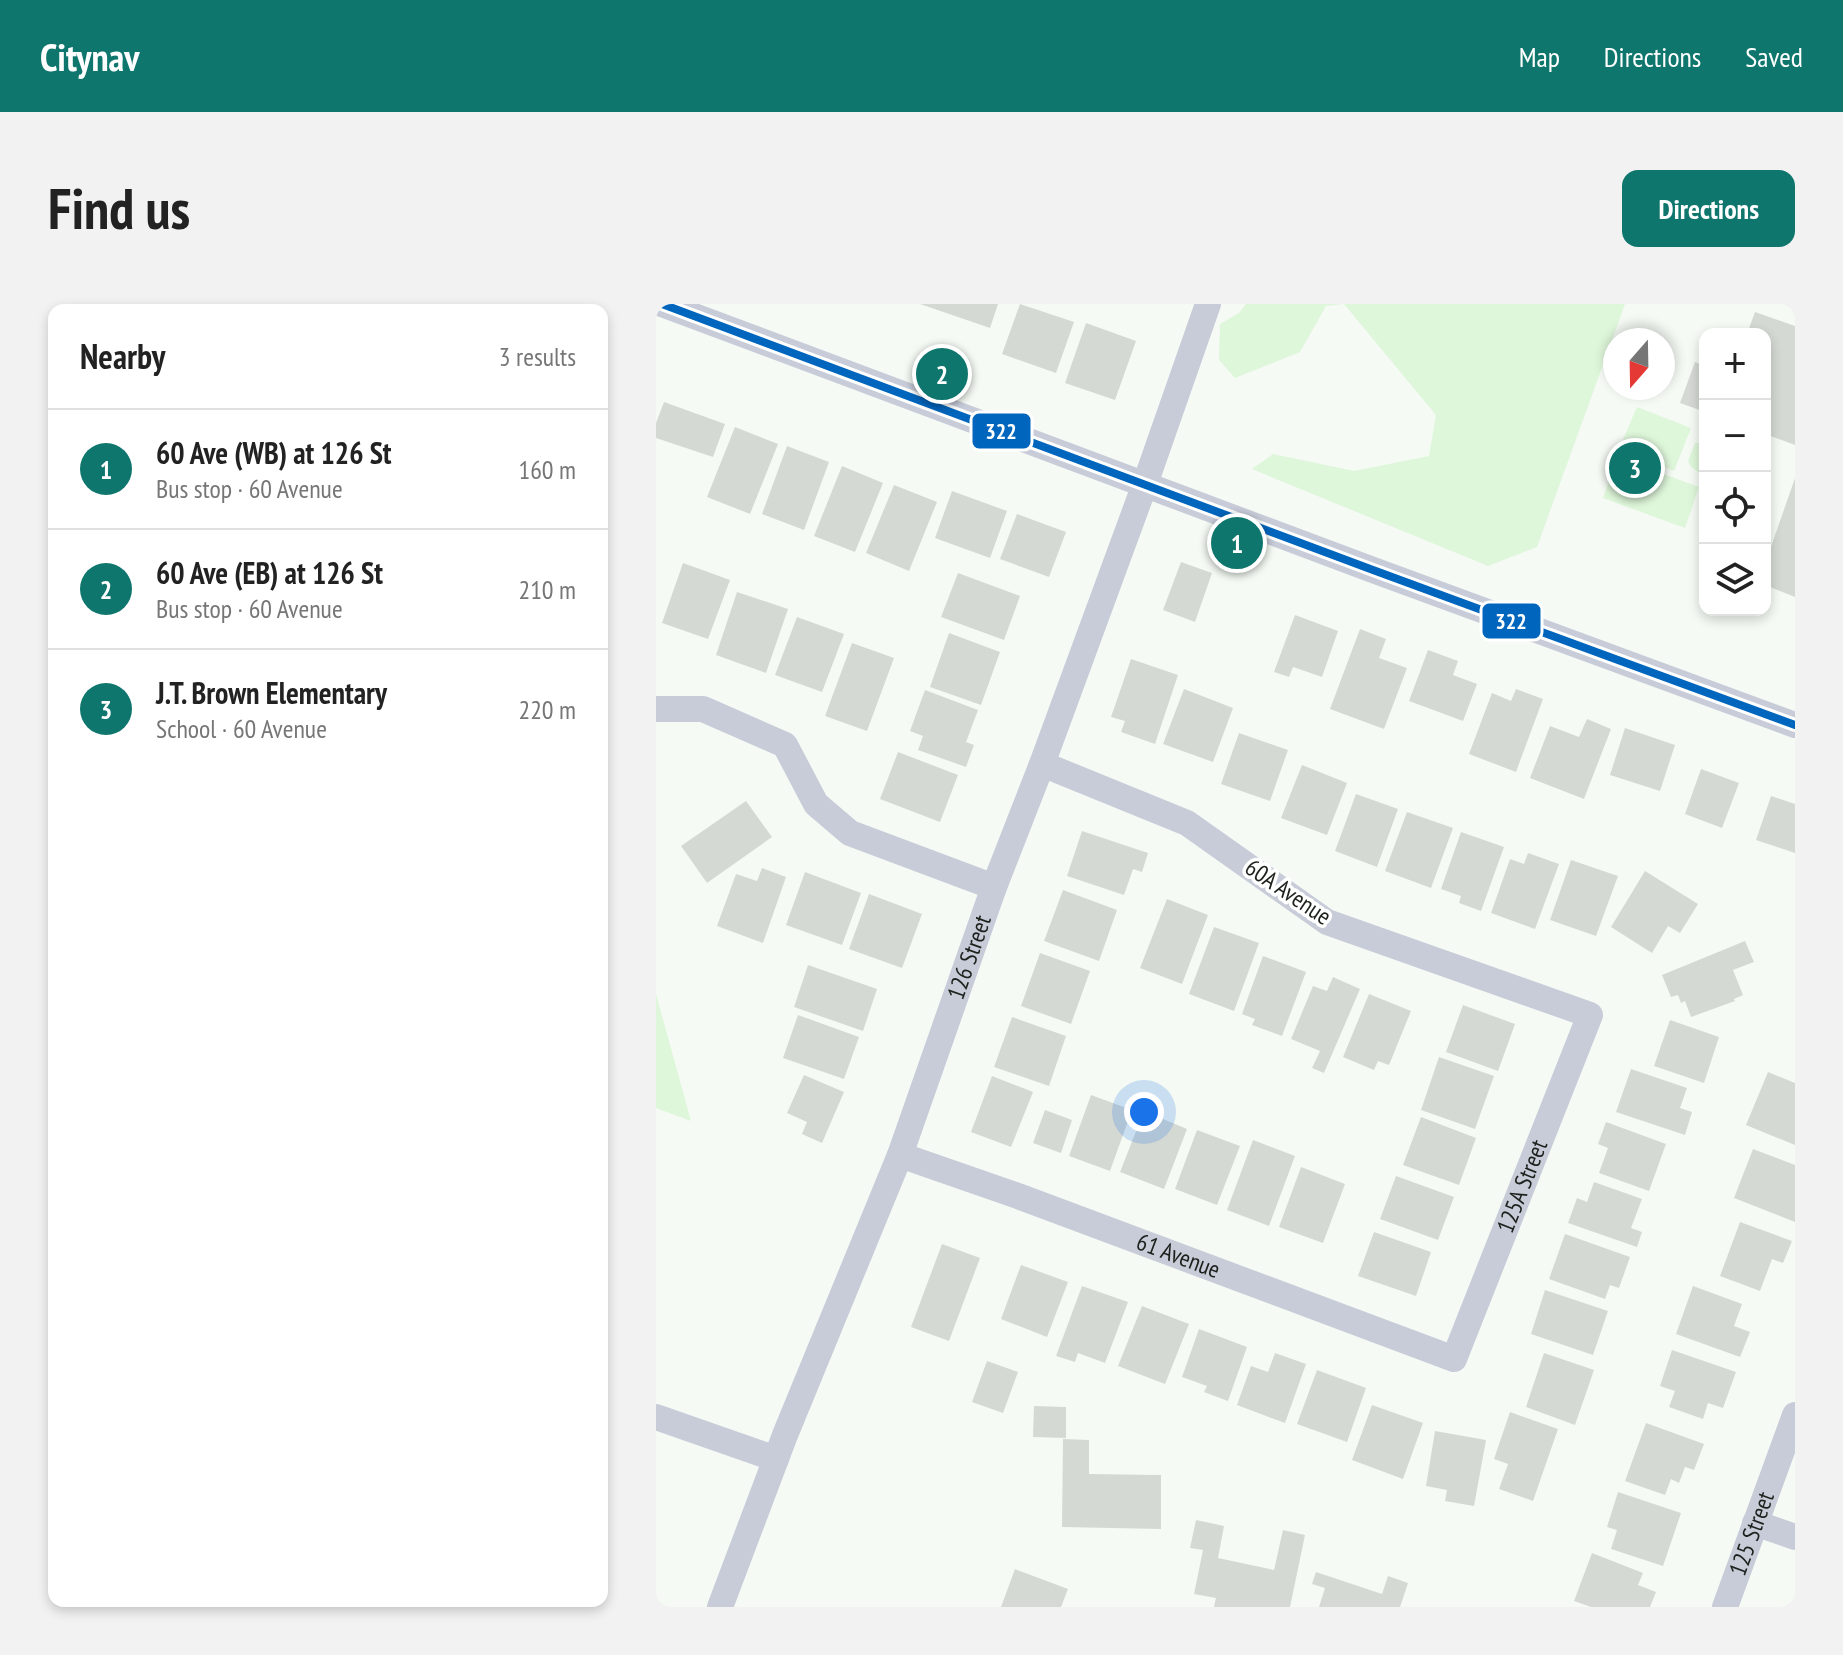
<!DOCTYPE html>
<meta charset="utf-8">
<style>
body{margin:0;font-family:"PT Sans Narrow",sans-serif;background:#f2f2f2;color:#222}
.controls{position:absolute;right:24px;top:24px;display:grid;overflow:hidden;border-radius:16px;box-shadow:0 4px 12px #0003}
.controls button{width:72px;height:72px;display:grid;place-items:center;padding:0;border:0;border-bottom:2px solid #e0e0e0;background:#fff;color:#222;font:40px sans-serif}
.compass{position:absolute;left:947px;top:24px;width:72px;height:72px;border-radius:50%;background:#fff;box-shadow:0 4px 12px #0003;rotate:200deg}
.you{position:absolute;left:488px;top:808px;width:28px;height:28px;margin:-20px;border:6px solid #fff;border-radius:50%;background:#1a73e8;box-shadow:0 0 0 12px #1a73e833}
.badge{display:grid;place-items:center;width:52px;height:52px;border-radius:50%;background:#0f766e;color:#fff;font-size:26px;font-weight:700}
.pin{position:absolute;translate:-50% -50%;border:4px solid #fff;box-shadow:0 2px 8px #0006}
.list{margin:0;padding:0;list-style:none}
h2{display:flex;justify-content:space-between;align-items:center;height:104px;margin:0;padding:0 32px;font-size:34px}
h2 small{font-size:26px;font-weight:400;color:#767676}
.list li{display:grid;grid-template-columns:52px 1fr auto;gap:24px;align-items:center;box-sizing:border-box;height:120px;padding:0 32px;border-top:2px solid #e0e0e0}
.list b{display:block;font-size:30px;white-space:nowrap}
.list p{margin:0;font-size:26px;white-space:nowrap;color:#767676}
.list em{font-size:26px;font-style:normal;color:#767676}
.icon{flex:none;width:44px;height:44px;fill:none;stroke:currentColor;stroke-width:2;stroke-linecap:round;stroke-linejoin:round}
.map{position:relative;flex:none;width:1139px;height:1303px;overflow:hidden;border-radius:16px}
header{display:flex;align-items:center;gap:48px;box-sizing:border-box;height:112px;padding:0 40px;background:#0f766e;color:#fff}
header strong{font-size:38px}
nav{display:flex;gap:44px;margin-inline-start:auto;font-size:28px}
.intro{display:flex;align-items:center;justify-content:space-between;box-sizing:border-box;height:192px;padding:0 48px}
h1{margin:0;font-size:56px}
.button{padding:20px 36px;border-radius:16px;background:#0f766e;color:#fff;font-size:28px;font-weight:700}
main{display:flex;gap:48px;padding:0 48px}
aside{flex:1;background:#fff;border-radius:16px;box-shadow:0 4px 12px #0003}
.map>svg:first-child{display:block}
.green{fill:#def6da}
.building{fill:#d5d9d4}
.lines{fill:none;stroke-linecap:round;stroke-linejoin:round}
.minor{stroke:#c8ccd9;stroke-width:26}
.bus-1-casing{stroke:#fff;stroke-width:14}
.bus-1{stroke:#0065bd;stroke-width:8}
.labels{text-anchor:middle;stroke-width:7;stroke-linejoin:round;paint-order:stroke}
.street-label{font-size:24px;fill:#1d211c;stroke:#fff}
.line-badge{stroke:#fff;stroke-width:3}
.badge-label{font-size:22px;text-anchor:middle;font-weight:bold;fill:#fff}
</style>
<header>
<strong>Citynav</strong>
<nav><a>Map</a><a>Directions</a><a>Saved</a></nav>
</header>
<div class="intro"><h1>Find us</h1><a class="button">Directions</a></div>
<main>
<aside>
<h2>Nearby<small>3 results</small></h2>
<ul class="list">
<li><span class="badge">1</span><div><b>60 Ave (WB) at 126 St</b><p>Bus stop · 60 Avenue</p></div><em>160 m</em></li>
<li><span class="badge">2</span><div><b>60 Ave (EB) at 126 St</b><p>Bus stop · 60 Avenue</p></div><em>210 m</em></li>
<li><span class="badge">3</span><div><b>J.T. Brown Elementary</b><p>School · 60 Avenue</p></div><em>220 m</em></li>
</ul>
</aside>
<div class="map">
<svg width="1139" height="1303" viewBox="0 0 1139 1303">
<rect width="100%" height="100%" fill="#f5fbf4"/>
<path class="green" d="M590 0H687L670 2 644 48 579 74 563 56 564 20 583 9Z
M688 0H969L881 243 832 262 596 165 617 150 698 167 773 152 780 111Z
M981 103 1035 124 1018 167 963 145Z
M1039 139H1049V170H1045L1035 163 1032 157Z
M961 153 1043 183 1029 224 947 194Z
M0 690 35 817 0 804Z"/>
<path class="building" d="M264 0H342L334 24Z
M364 0 418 18 400 69 346 50Z
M1099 8 1139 22V141L1109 130V30H1091Z
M430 19 480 37 459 96 409 79Z
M1039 58 1049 62V108L1024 99Z
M8 98 69 120 57 153 0 134V119Z
M79 123 122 140 94 210 51 193Z
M131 142 173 158 148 226 106 210Z
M186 162 227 179 199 248 158 232Z
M1139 174V293L1109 281V260Z
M238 181 281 198 253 267 210 249Z
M296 187 351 207 334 254 279 234Z
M361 210 410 228 393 273 344 255Z
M525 258 556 269 539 318 507 306Z
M27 259 74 276 52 335 6 319Z
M302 269 364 292 348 336 285 313Z
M81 288 132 305 110 369 60 351Z
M639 311 682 327 666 373 637 363 633 373 618 368Z
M141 313 188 330 166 388 119 371Z
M704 325 730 335 723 354 751 364 728 425 674 405Z
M293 329 344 348 325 401 274 383Z
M196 339 238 354 211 427 169 412Z
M772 346 802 357 797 371 821 380 807 417 753 397Z
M475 355 522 371 499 440 465 428 469 417 455 413Z
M528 385 577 404 557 458 507 440Z
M860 385 887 395 860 468 813 450 836 389 855 397Z
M269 386 322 406 310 438 318 441 310 463 262 446 267 432 254 427Z
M931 415 955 425 928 495 874 474 894 422 923 433Z
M969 424 1019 441 1004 487 954 471Z
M583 429 632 446 614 497 565 480Z
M242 448 302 471 284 518 224 495Z
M646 461 691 479 671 531 625 514Z
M1045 465 1083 479 1066 524 1029 510Z
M700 490 742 505 721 563 679 547Z
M1115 492 1139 500V549L1100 536Z
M90 497 116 533 51 579 25 542Z
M751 508 797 524 775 584 729 567Z
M426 527 492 549 486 568 477 565 468 591 411 572Z
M805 528 848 543 825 607 803 599 805 592 785 585Z
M872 549 903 560 879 625 835 609 854 555 868 560Z
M915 556 962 572 940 632 894 616Z
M106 564 130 573 107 639 61 622 80 570 101 577Z
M989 567 1042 600 1024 629 1012 622 996 649 955 623Z
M149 568 205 589 186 641 130 621Z
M407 586 461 606 443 657 388 637Z
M213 590 266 610 246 664 193 645Z
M511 595 552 611 526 680 484 664Z
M558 623 603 639 578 707 533 690Z
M1089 637 1098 658 1077 666 1087 691 1078 695 1079 697 1035 713 1029 697 1025 699 1022 691 1015 693 1006 671Z
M384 649 434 667 415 720 365 702Z
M607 652 650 668 626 732 596 721 599 715 586 710Z
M152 661 221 685 207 727 138 703Z
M677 673 704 685 668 769 656 764 664 747 635 735 657 682 671 687Z
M713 690 755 707 733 761 722 757 718 766 687 753Z
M807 701 859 720 842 767 790 748Z
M142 711 203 733 188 775 127 754Z
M356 713 410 732 393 782 338 763Z
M1014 716 1063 733 1048 779 998 762Z
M783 753 838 772 819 825 765 806Z
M975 765 1031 784 1024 804 1036 808 1029 831 960 808Z
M1112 768 1139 779V841L1090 821Z
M148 771 188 788 166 839 146 830 151 818 131 809Z
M336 772 377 788 355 843 315 828Z
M435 791 476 806 454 867 413 852Z
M389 806 416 816 405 849 377 839Z
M488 807 531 825 508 885 464 868Z
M765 813 820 834 803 881 747 861Z
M950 818 1010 840 993 887 943 869 952 844 942 840Z
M541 826 584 842 561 901 519 885Z
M597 836 639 852 613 922 571 906Z
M1097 845 1139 861V918L1078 894Z
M645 863 689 880 667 939 623 923Z
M740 872 798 893 782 936 724 915Z
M938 878 986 895 975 924 986 928 981 943 912 919 921 894 931 898Z
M1084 918 1136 937 1127 959 1116 955 1104 987 1064 972Z
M718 928 775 948 760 992 702 972Z
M909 930 974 953 963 984 954 981 949 995 893 975Z
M286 940 324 954 293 1037 255 1023Z
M365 961 412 978 391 1033 345 1015Z
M426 982 472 998 449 1059 422 1049 419 1058 400 1052Z
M1037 982 1086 1000 1078 1022 1094 1028 1084 1053 1020 1030Z
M889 986 952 1007 937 1051 875 1030Z
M486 1002 533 1020 509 1080 462 1062Z
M543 1025 591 1043 572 1097 548 1088 551 1082 526 1073Z
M1016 1046 1080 1068 1067 1104 1052 1099 1047 1115 1013 1103 1019 1087 1004 1082Z
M619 1049 650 1060 629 1119 581 1101 595 1062 612 1068Z
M888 1049 938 1066 919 1121 870 1103Z
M331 1057 362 1068 347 1109 316 1098Z
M661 1066 710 1084 691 1138 641 1120Z
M716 1101 767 1119 747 1175 696 1156Z
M378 1102 410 1103V1134L377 1133Z
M854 1108 902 1125 877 1197 843 1185 852 1160 838 1155Z
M990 1119 1048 1140 1038 1166 1029 1163 1023 1179 1015 1175 1009 1191 969 1177Z
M779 1127 830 1136 818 1202 789 1197 791 1186 770 1182Z
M407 1135 433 1136V1170L505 1171V1225L406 1223Z
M962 1188 1025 1209 1007 1262 955 1245 961 1226 951 1223Z
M540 1216 568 1222 562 1254 618 1266 627 1226 649 1231 634 1303H558L560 1294 538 1290 547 1246 534 1244Z
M936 1249 987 1269 982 1281 1000 1288 994 1303H935L918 1297Z
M359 1265 412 1285 405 1303H345Z
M660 1268 726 1290 732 1272 752 1279 744 1303H663L669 1284 656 1280Z"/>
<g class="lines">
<g class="minor">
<path d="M6 0 717 266 1139 421"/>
<path d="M0 405H47L129 441 160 500 194 529 338 583"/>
<path id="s1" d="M244 851 362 892 798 1055 934 711 671 618 531 519 386 460"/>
<path d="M0 1113 120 1155"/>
<path d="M1099 1219 1139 1233"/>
<path id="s2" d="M64 1303 129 1131 244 851 338 583 386 460 489 180 552 0"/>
<path id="s3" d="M1069 1303 1139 1111"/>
</g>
<g class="bus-1-casing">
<path id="bus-1" d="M6 0 717 266 1139 421"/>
</g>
<use href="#bus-1" class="bus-1"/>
</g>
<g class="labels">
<g class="street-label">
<text transform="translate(632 588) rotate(34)" y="8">60A Avenue</text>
<text dy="8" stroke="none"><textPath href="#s2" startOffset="696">126 Street</textPath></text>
<text dy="8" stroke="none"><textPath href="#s1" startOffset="776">125A Street</textPath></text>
<text dy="8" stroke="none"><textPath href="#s1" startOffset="296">61 Avenue</textPath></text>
<text dy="8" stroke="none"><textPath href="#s3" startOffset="78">125 Street</textPath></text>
</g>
</g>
<g class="line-badge">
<rect x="315" y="108" width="61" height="38" rx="8" fill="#0065bd"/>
<rect x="825" y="298" width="61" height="38" rx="8" fill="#0065bd"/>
</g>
<g class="badge-label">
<text x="345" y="135">322</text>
<text x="855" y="325">322</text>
</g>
</svg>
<div class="controls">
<button>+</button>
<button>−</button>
<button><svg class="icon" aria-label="locate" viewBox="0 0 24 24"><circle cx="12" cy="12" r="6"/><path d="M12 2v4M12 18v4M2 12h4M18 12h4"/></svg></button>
<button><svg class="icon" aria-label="layers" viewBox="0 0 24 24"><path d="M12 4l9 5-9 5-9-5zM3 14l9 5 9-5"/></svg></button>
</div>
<svg class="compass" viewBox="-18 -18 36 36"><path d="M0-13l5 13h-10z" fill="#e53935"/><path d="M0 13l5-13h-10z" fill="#767676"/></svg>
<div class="you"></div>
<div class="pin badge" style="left:581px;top:239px">1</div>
<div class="pin badge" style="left:286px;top:70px">2</div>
<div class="pin badge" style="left:979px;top:164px">3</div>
</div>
</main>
